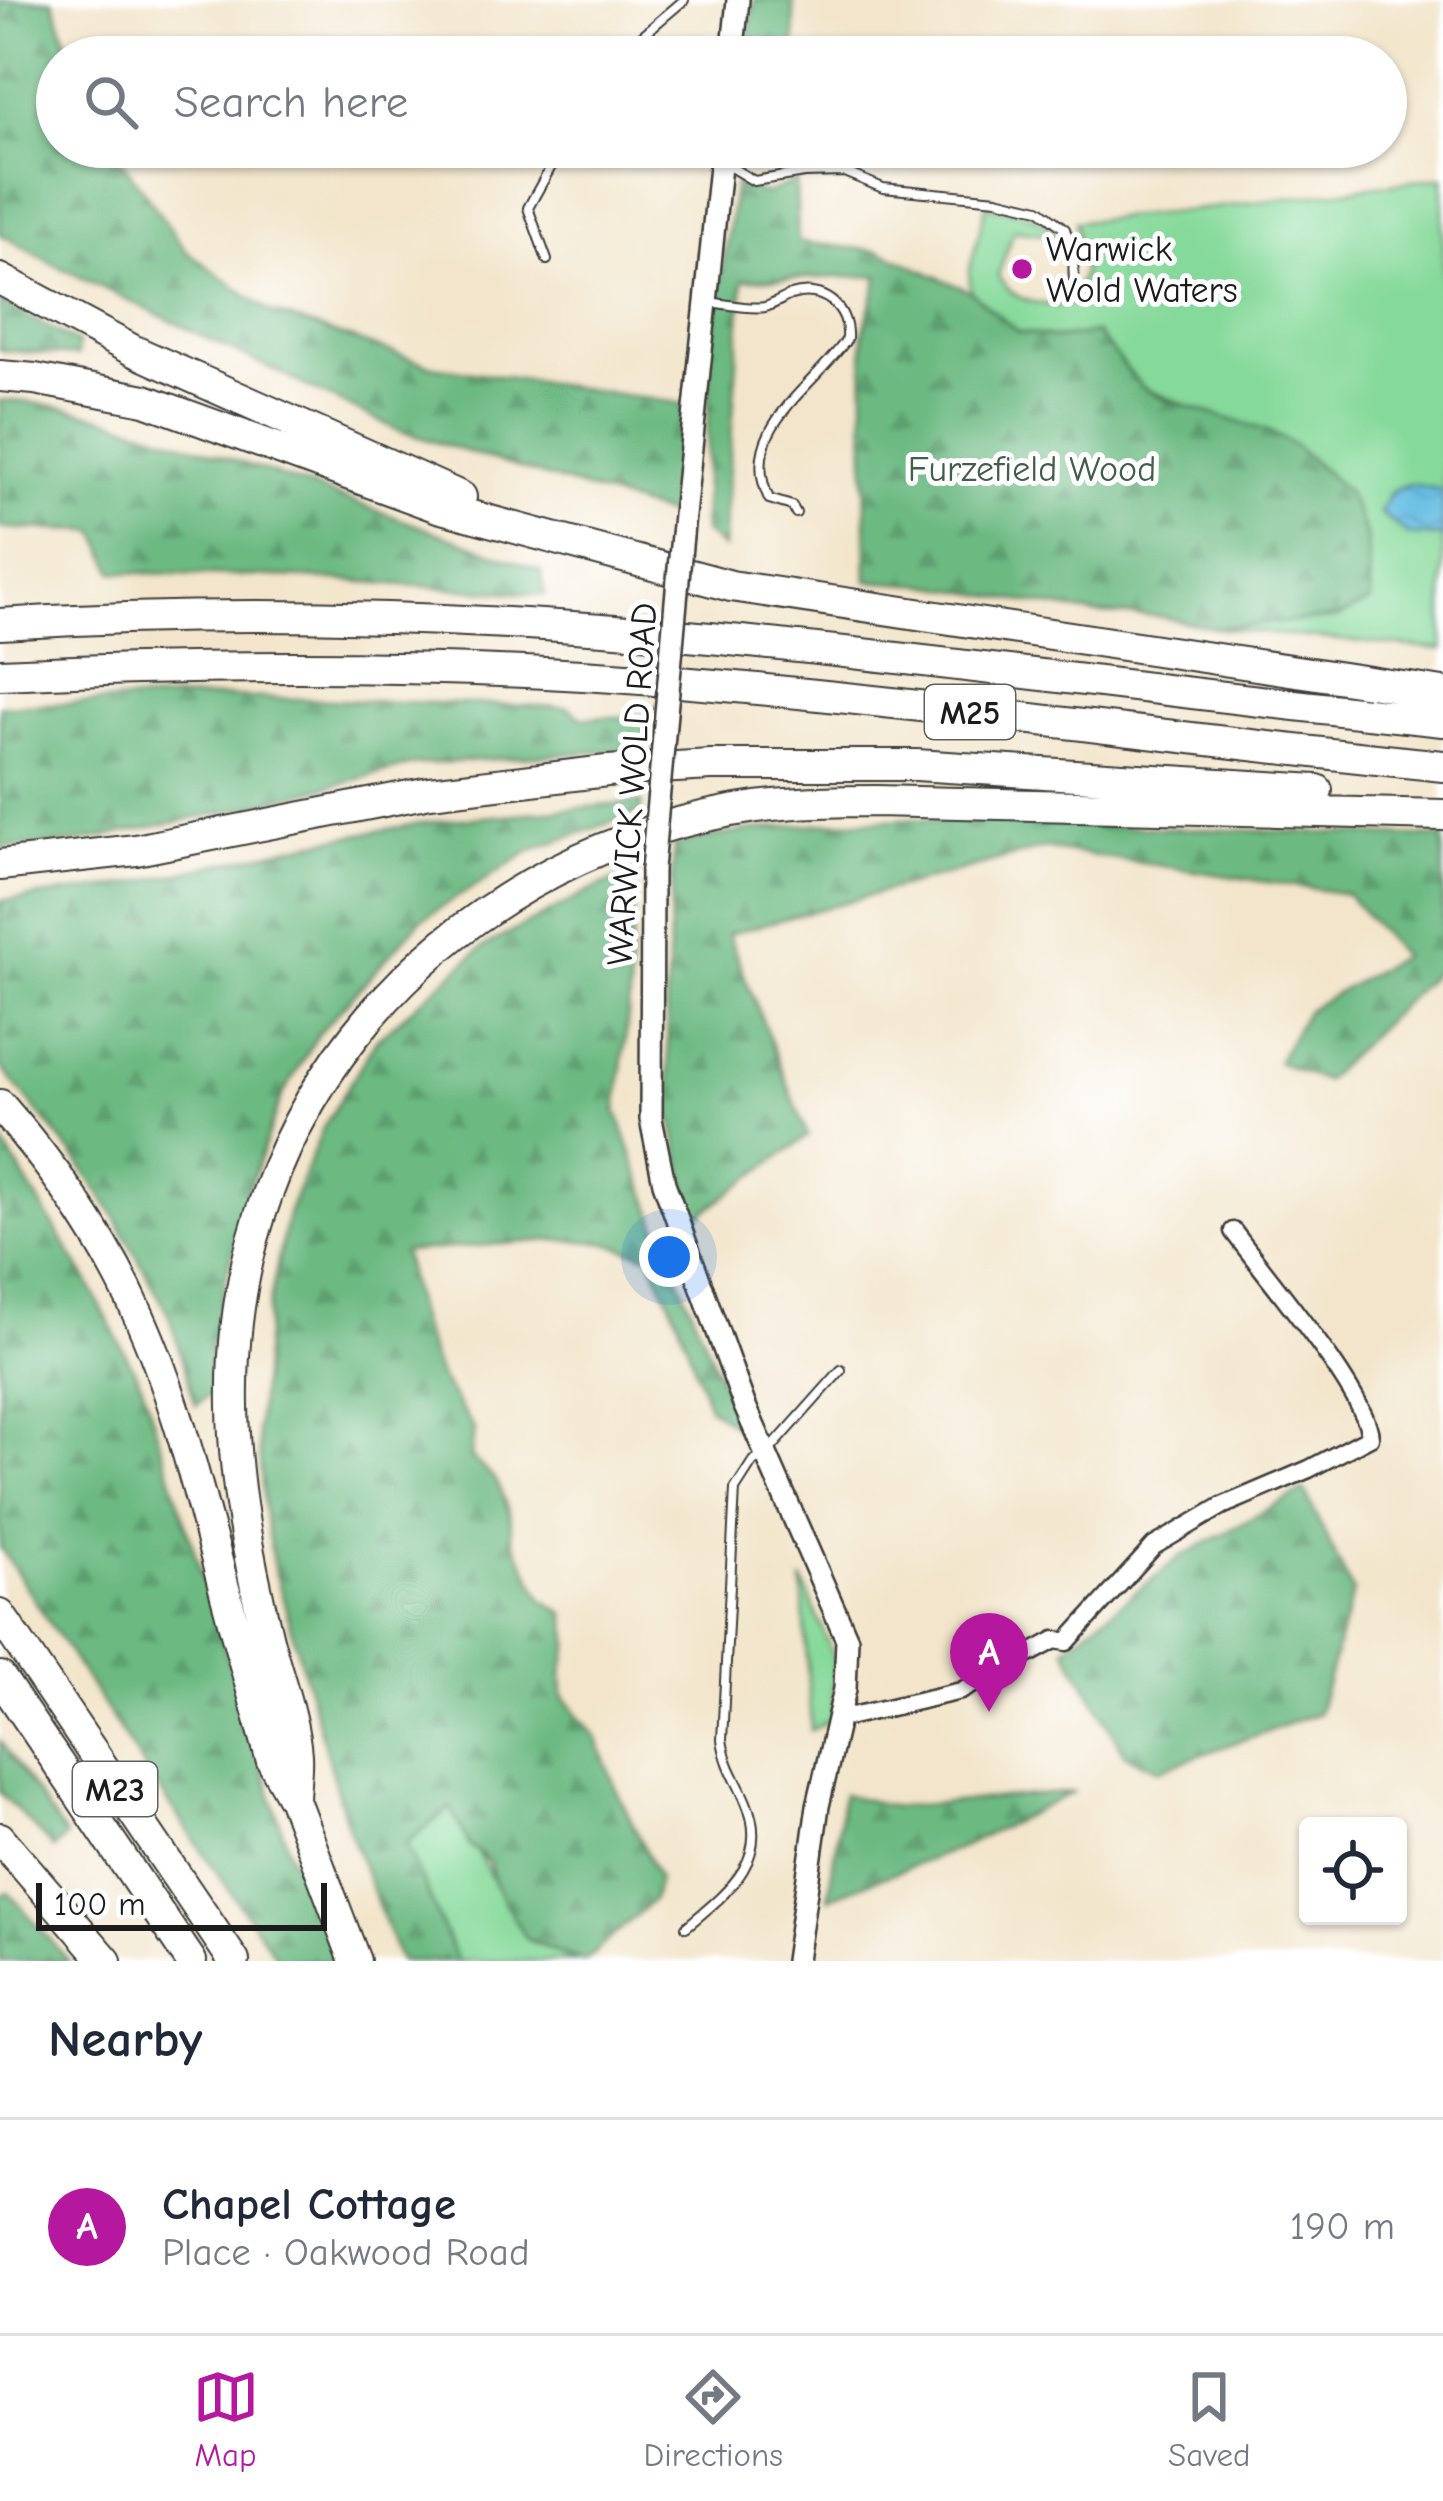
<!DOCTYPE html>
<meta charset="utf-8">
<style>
body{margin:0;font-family:"Comic Neue",sans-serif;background:#f6f6f7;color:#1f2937}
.controls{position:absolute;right:36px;bottom:36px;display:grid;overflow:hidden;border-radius:12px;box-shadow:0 3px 9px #0004}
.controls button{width:108px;height:108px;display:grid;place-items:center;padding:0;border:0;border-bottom:3px solid #e0e1e3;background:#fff;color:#1f2937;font:60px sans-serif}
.scale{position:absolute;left:36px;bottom:30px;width:291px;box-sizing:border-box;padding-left:12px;border:6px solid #1c1c1c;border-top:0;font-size:33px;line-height:42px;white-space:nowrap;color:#1c1c1c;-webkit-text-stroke:9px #fff;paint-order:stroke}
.you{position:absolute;left:669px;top:1257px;width:42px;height:42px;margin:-30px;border:9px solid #fff;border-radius:50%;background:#1a73e8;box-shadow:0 0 0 18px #1a73e833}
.badge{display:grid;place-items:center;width:78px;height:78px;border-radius:50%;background:#b5179e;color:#fff;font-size:39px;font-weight:700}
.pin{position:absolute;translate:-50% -99px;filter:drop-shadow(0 3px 6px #0008)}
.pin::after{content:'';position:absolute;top:63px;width:42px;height:36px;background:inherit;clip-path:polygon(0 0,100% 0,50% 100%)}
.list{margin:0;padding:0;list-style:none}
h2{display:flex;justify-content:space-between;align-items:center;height:156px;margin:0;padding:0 48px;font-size:51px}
h2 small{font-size:39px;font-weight:400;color:#747a83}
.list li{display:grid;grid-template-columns:78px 1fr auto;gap:36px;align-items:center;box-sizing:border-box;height:216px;padding:0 48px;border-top:3px solid #e0e1e3}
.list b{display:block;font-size:45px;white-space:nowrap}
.list p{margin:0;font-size:39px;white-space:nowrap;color:#747a83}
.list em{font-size:39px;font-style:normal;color:#747a83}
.icon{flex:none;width:66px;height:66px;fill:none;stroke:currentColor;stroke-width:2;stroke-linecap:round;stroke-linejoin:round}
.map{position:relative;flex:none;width:1443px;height:1961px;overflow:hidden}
.search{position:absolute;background:#fff;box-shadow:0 3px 9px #0004;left:36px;right:36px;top:36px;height:132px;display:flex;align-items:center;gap:30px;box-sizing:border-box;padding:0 42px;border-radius:66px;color:#747a83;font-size:45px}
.sheet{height:372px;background:#fff}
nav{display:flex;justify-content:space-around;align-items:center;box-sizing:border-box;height:168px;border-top:3px solid #e0e1e3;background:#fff;font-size:33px;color:#747a83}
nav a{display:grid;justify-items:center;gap:6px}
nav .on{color:#b5179e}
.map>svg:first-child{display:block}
.grass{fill:#85d99a;stroke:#507a5b;stroke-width:3}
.forest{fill:url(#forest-firs);stroke:#446a4f;stroke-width:3}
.water{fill:url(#water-waves);stroke:#416c80;stroke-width:3}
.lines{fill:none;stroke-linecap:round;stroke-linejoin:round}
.service-casing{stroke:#3c3a36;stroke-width:12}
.minor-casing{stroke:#3c3a36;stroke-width:21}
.tertiary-casing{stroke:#3c3a36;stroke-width:26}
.motorway-casing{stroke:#3c3a36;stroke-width:34}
.service{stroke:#fff;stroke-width:8}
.minor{stroke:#fff;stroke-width:16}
.tertiary{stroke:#fff;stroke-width:21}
.motorway{stroke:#fff;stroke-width:30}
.tertiary-bridge-casing{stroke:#3c3a36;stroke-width:26;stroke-linecap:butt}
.tertiary-bridge{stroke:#fff;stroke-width:21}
.poi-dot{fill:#b5179e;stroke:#fff;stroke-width:4.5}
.labels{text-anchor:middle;stroke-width:10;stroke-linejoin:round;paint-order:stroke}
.shield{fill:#fff;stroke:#606060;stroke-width:3}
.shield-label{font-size:33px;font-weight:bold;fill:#1c1c1c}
.poi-label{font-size:36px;fill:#1c1c1c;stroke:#fff;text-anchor:start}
.park-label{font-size:36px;fill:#415e48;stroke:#fff}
.street-label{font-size:36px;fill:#1c1c1c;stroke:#fff}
</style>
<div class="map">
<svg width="1443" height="1961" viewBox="0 0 1443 1961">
<defs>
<pattern id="forest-firs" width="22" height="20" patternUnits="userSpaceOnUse" patternTransform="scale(3)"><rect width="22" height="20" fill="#6cb982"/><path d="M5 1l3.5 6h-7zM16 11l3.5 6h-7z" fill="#5d9e70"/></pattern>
<pattern id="water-waves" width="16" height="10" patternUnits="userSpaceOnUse" patternTransform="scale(3)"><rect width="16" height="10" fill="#66bde3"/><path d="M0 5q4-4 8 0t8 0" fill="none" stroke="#58a2c2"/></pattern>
</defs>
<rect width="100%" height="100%" fill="#fff"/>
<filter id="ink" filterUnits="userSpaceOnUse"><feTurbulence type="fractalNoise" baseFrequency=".00833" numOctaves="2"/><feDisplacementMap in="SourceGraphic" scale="24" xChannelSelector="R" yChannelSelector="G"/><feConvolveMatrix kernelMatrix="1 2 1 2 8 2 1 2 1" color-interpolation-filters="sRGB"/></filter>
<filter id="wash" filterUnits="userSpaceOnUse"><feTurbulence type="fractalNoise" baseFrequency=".004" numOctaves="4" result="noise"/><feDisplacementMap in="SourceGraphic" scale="48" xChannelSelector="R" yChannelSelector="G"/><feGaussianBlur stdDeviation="2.7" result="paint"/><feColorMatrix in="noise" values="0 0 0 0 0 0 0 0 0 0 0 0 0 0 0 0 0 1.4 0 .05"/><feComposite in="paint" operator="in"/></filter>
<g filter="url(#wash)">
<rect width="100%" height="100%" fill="#f2e5cb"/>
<path class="grass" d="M1443 177V650L1214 628 1338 618 1370 601 1366 534 1199 410 1143 388 1096 333 1058 338 1017 332 971 292 969 272 986 206C1013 211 1040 213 1058 236L1014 230 998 276C1013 302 1040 307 1069 304L1083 272 1075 222 1213 208Z
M802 1579 834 1658 832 1719 811 1730Z
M452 1807 526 1939 576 1961H457L405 1842Z"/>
<path class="forest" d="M0 0H53L72 57H57V147H112L186 251 270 312 433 366 684 404 669 515 400 431 55 265 0 234Z
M754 0H793L795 40 790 57H746Z
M796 181 798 242 880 251 971 292 1018 332 1058 338 1096 333 1143 388 1164 399 1268 431 1294 445 1347 491 1366 534 1371 601 1338 618 1214 628 1156 616 1096 614 926 585 867 581 863 334 879 276 743 280 723 548 703 531 711 350 735 184 766 194Z
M0 302 78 343 77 356 0 350Z
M0 400C75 403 151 432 222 456 329 492 435 532 541 571L545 595 307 578 114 572 96 531 0 528Z
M227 697 568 707 583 718 645 716 648 748 412 765 249 807 74 843 0 848V706Z
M642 802 640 812 532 850 421 920 318 1034 281 1098 243 1206 210 1347 211 1393 196 1405 169 1315 114 1215 75 1157 0 1066V901L128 885 310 843 422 823Z
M904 819 1443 837V964L1324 1081 1277 1062 1307 1010 1402 956 1347 894 1044 848 728 934 808 1136 694 1219 671 1116 666 1002 674 846C749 825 826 823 904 819Z
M635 874 628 1015 617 1111 660 1233 742 1432 709 1407 678 1319 649 1256 603 1242 551 1240 403 1252 420 1324 439 1376 474 1429 471 1457 496 1481 509 1512 512 1539 543 1600 565 1614 570 1644 562 1671 563 1696 596 1737 616 1789 658 1878 653 1900 585 1961C571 1959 543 1944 526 1939L495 1885 489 1862 469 1845 451 1807 406 1843 457 1961H400L346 1823 274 1567 265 1517 257 1429 268 1312 279 1255 288 1214 323 1128 376 1040 483 947 600 886Z
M0 1138 88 1282 142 1385 290 1855 337 1961H279L149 1775 0 1547Z
M1304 1490 1353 1592 1318 1713 1159 1770 1126 1755 1065 1648 1180 1557Z
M0 1741 66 1837 54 1849 0 1792Z
M1074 1792 964 1846 828 1898 843 1794 895 1807Z
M8 1892 69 1961H0V1897Z"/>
<path class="water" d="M1409 484 1443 490V537L1409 535 1380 513 1391 491Z"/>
</g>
<g filter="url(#ink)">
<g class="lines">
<g class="service-casing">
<path id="service" d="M617 57 684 0
M722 162 754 181 804 173 844 172 883 188 997 199 1039 209 1065 229 1073 253 1074 285
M547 260 528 208 562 147
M707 302C724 303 748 310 765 307 773 305 783 298 791 295 823 285 849 307 847 339 812 389 737 430 769 499L792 506 796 513
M686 1927C728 1892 771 1860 746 1802 735 1776 727 1769 722 1740L735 1489 753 1461 768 1452 841 1370"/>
</g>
<g class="minor-casing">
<path id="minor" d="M839 1719 961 1691 1055 1640 1067 1642 1154 1546 1222 1506 1309 1469 1370 1437C1368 1395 1262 1271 1233 1231"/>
</g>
<g class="tertiary-casing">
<path id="tertiary" d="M732 57 738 0
M682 535 722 147
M652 869 651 1119 664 1183 744 1404 847 1639 845 1689 818 1806 796 1961"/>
</g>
<g class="motorway-casing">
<path id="motorway" d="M0 279 134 351 461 497
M0 376 35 379 145 400 438 507 731 586 1443 693
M0 624C235 609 475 616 710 638 955 661 1198 697 1443 721
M0 674C219 664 437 663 655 680 919 701 1180 740 1443 766
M0 865 136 850 430 792 607 771 711 765H916L1317 790
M0 1105C54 1167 103 1236 137 1312 173 1390 194 1474 216 1557 233 1625 253 1693 272 1761L294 1800 355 1961
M0 1615 234 1961
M0 1677 191 1961
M294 1800C294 1786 297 1770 296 1755 293 1714 275 1671 266 1631 248 1558 234 1482 233 1406 227 1105 440 865 731 811 780 802 828 801 876 801L1443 815
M0 1838 106 1961"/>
</g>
<use href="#service" class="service"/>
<use href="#minor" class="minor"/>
<use href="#tertiary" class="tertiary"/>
<use href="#motorway" class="motorway"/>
<g class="tertiary-bridge-casing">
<path id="tertiary-bridge" d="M652 869 682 535"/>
</g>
<use href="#tertiary-bridge" class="tertiary-bridge"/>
</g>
</g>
<circle class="poi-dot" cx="1022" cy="269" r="12"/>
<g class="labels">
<g class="shield">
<rect x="925" y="685" width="90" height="54" rx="9"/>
<rect x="73" y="1762" width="84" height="54" rx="9"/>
</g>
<g class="shield-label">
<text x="970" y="724">M25</text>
<text x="115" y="1801">M23</text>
</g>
<g class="poi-label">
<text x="1046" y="261">Warwick<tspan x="1046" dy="41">Wold Waters</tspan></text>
</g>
<g class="park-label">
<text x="1032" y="481">Furzefield Wood</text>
</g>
<g class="street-label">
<text transform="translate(631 784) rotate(-86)" y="13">WARWICK WOLD ROAD</text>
</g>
</g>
</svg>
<div class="controls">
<button><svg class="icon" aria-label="locate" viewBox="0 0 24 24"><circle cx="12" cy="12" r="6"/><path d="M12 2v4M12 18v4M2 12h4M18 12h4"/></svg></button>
</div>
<div class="scale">100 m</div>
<div class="you"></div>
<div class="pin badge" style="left:989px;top:1712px">A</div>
<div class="search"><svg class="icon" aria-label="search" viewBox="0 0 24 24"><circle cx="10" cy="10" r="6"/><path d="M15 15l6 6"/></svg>Search here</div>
</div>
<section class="sheet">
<h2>Nearby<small></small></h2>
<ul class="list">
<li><span class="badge">A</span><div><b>Chapel Cottage</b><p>Place · Oakwood Road</p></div><em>190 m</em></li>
</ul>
</section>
<nav>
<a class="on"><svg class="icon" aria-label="map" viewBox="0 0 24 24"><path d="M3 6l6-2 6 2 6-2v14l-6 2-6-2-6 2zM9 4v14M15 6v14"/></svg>Map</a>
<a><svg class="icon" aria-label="directions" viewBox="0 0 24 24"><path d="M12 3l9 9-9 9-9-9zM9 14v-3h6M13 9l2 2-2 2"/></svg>Directions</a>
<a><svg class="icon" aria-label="saved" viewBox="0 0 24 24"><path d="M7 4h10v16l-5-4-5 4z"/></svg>Saved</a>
</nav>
